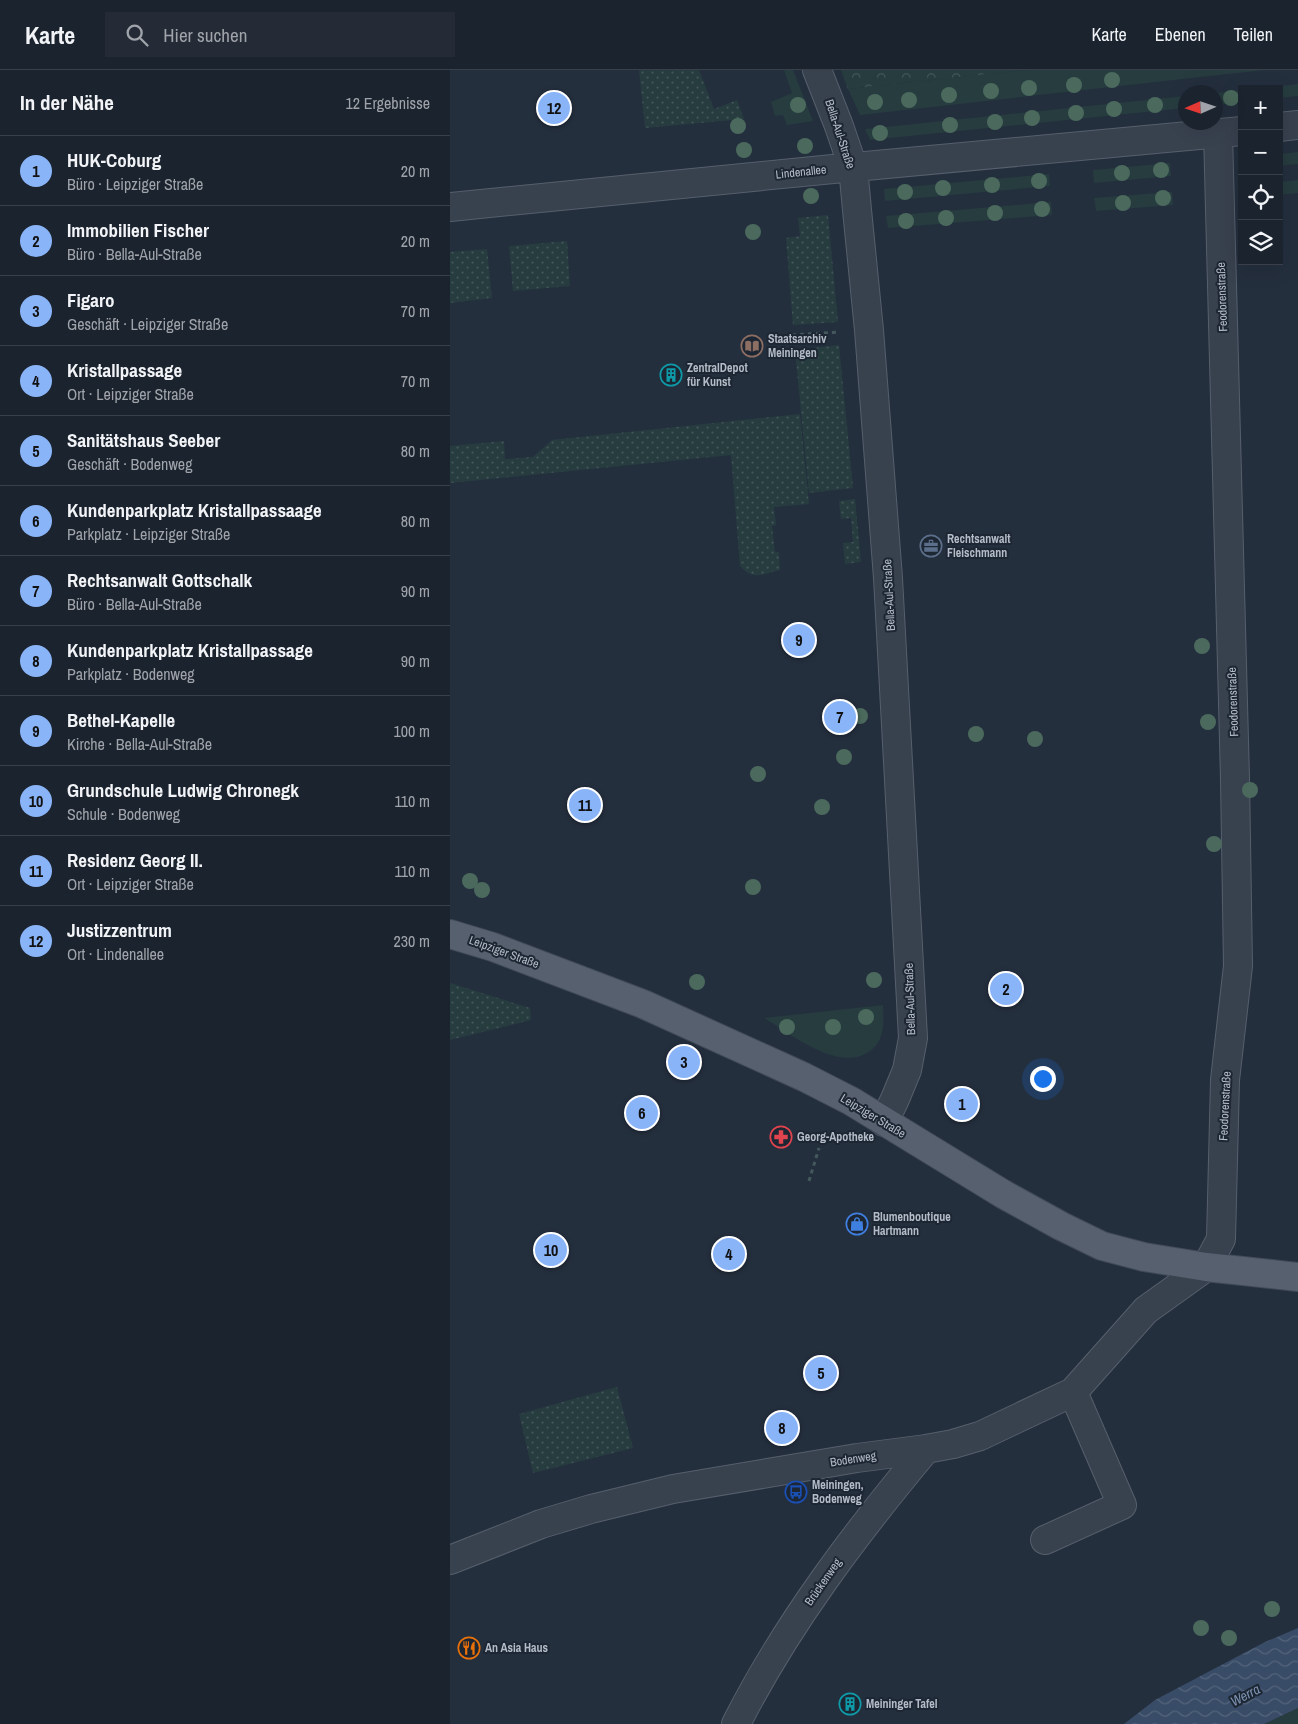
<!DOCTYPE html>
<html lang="de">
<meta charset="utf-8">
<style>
body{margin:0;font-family:"Archivo Narrow",sans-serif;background:#242b36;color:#f1f3f6}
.controls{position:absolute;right:15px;top:15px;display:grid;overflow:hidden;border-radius:0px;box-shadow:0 5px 20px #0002}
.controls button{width:45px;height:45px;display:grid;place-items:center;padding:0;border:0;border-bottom:1px solid #39404a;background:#1b232e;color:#f1f3f6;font:25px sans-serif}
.compass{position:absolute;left:728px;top:15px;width:45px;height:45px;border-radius:50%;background:#1b232e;box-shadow:0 5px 20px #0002;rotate:267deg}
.you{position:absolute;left:592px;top:1008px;width:18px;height:18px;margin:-12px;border:4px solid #fff;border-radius:50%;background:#1a73e8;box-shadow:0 0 0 8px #1a73e833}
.badge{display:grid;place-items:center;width:32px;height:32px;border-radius:50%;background:#8ab4f8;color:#111;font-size:16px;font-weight:700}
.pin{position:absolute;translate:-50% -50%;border:2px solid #fff;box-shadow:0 1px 5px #0006}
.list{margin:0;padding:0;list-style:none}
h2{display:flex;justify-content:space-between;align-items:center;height:65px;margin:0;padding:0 20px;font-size:21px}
h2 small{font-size:16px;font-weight:400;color:#a0a4aa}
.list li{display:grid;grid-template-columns:32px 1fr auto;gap:15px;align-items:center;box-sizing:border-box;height:70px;padding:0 20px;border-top:1px solid #39404a}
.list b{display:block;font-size:19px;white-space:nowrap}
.list p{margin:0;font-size:16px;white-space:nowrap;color:#a0a4aa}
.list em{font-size:16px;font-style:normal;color:#a0a4aa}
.icon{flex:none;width:28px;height:28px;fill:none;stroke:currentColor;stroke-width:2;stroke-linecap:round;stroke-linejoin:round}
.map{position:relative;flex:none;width:848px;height:1654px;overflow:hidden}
header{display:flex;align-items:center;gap:30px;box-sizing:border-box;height:70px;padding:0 25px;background:#1b232e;border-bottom:1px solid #39404a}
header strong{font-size:24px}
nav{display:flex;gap:28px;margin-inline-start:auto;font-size:18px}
.search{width:350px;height:45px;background:#242b36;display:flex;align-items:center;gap:12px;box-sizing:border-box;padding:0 18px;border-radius:0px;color:#a0a4aa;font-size:19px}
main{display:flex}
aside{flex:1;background:#1b232e}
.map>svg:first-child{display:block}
.grass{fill:#263c3f}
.forest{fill:url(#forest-crowns)}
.park{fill:url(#park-dots)}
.water{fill:url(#water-waves)}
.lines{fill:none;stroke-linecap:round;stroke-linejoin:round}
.minor-casing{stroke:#565f6c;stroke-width:30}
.major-casing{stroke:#414a57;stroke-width:30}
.path{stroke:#44595c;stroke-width:3;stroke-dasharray:4 4;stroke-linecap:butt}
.minor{stroke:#38414e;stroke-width:28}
.major{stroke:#56606e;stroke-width:28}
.tree{fill:#4b6a5d}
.labels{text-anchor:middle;stroke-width:4;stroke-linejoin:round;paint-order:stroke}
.street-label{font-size:12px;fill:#b4bcc9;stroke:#1d2633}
.poi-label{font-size:12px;font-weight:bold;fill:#b4bcc9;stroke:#1d2633;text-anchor:start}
.water-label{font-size:14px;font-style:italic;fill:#7c92b1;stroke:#1d2633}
</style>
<header>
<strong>Karte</strong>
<div class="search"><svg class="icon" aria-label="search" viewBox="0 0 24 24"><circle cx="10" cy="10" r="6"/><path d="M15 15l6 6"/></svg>Hier suchen</div>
<nav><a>Karte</a><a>Ebenen</a><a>Teilen</a></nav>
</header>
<main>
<aside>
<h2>In der Nähe<small>12 Ergebnisse</small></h2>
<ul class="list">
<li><span class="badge">1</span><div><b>HUK-Coburg</b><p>Büro · Leipziger Straße</p></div><em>20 m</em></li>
<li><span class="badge">2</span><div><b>Immobilien Fischer</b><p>Büro · Bella-Aul-Straße</p></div><em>20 m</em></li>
<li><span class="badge">3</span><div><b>Figaro</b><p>Geschäft · Leipziger Straße</p></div><em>70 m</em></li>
<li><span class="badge">4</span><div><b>Kristallpassage</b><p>Ort · Leipziger Straße</p></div><em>70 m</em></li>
<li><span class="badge">5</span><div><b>Sanitätshaus Seeber</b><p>Geschäft · Bodenweg</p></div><em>80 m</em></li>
<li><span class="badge">6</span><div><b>Kundenparkplatz Kristallpassaage</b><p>Parkplatz · Leipziger Straße</p></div><em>80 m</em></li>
<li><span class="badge">7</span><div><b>Rechtsanwalt Gottschalk</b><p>Büro · Bella-Aul-Straße</p></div><em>90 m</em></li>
<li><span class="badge">8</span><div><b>Kundenparkplatz Kristallpassage</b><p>Parkplatz · Bodenweg</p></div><em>90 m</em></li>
<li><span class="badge">9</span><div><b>Bethel-Kapelle</b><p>Kirche · Bella-Aul-Straße</p></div><em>100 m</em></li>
<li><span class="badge">10</span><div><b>Grundschule Ludwig Chronegk</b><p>Schule · Bodenweg</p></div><em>110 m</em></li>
<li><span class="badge">11</span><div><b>Residenz Georg II.</b><p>Ort · Leipziger Straße</p></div><em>110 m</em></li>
<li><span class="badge">12</span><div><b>Justizzentrum</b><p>Ort · Lindenallee</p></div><em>230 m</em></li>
</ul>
</aside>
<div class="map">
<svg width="848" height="1654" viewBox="0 0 848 1654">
<defs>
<pattern id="forest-crowns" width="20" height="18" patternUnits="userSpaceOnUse" patternTransform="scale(1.25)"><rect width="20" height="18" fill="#263c3f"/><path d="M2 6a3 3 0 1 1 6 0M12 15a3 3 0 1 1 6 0" fill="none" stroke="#435659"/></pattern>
<pattern id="park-dots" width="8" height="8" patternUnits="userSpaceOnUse" patternTransform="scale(1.25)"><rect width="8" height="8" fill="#263c3f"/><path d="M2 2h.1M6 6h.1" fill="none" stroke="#435659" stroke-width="1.8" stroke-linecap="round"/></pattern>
<pattern id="water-waves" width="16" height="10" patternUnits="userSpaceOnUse" patternTransform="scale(1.25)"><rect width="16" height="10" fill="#394c67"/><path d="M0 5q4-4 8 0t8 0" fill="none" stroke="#53647b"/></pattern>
</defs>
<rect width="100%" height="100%" fill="#242f3e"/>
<path class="grass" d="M334 0H343L363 51 337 55 333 45 325 46 321 32 342 23Z
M576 0H814L410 45 398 19Z
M848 14V26L829 28V19H806Z
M792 20V32L766 35V23Z
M735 26V38L420 70 415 59Z
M848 82V94L829 96V84Z
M720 93 721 106 644 113 643 100Z
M599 104 600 116 435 131 434 119Z
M848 110V123L829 125V112Z
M722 122 723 135 646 141 644 128Z
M601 132 602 145 438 158 436 146Z
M433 935C434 955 435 976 413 985 383 998 339 963 314 948Z
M848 1638V1654H814Z"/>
<path class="forest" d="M391 0H576L398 19Z"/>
<path class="park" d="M189 0H249L264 39 287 30 294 49 195 58Z
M378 145 388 252 343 255 336 168 350 166 348 148Z
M117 171 120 216 63 221 59 176Z
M37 179 42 228 0 233V182Z
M389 275 403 418 359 423 345 280Z
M350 344 359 434 324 437 326 455 322 456 325 482H329L330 500C313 504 303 511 290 496L281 385 0 413V376L54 371 55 389 83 387 102 370Z
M405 429 411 492 395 494 393 473 403 472 401 448 391 449 389 431Z
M0 913 80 938 81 950 0 970Z
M167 1317 183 1378 83 1403 69 1344Z"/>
<path class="water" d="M848 1558V1638L814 1654H674L705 1630 815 1572Z"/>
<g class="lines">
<g class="minor-casing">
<path id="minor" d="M367 0 389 56 403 97 407 140 419 260 438 508 463 968 457 1000 445 1029 434 1052
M829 57 848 55
M0 137 383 99 792 61
M595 1470 672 1435 623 1322
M0 1490 91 1454 141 1439 223 1419 407 1388 476 1379 503 1374 530 1366 623 1322 696 1240 756 1197 771 1169 775 1010 788 896 785 709 768 63
M286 1654C336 1555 405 1464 476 1379"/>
</g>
<g class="major-casing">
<path id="major" d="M0 864 43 877 193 934 354 1007 401 1031 553 1124 611 1156 652 1176 694 1187 756 1197 848 1207"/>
</g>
<path class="path" d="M342 265 389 262
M359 1111 369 1078"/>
<use href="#minor" class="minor"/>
<use href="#major" class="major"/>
</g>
<g class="tree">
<circle cx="662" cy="10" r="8"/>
<circle cx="624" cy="15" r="8"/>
<circle cx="579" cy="18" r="8"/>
<circle cx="541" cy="21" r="8"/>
<circle cx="499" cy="25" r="8"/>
<circle cx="781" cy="28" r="8"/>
<circle cx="459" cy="30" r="8"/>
<circle cx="425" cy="32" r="8"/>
<circle cx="348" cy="35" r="8"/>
<circle cx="705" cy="35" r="8"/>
<circle cx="664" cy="39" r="8"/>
<circle cx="626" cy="43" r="8"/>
<circle cx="582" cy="48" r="8"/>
<circle cx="545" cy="52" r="8"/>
<circle cx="500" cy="55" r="8"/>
<circle cx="288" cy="56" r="8"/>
<circle cx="430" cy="63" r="8"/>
<circle cx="355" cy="76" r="8"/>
<circle cx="294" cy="80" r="8"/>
<circle cx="711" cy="100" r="8"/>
<circle cx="672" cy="103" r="8"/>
<circle cx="589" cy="111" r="8"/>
<circle cx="542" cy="115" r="8"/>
<circle cx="493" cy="118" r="8"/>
<circle cx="455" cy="122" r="8"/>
<circle cx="361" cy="126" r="8"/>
<circle cx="713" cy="128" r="8"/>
<circle cx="673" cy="133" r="8"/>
<circle cx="592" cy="139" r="8"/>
<circle cx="545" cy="143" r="8"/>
<circle cx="496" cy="148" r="8"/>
<circle cx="456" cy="151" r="8"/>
<circle cx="303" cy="162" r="8"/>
<circle cx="752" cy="576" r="8"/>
<circle cx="410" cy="646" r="8"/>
<circle cx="758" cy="652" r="8"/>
<circle cx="526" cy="664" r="8"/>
<circle cx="585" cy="669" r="8"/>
<circle cx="394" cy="687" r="8"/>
<circle cx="308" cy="704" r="8"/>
<circle cx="800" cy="720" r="8"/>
<circle cx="372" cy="737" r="8"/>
<circle cx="764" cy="774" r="8"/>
<circle cx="20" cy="811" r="8"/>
<circle cx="303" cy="817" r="8"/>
<circle cx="32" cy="820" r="8"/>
<circle cx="424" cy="910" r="8"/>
<circle cx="247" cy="912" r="8"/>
<circle cx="416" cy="947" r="8"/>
<circle cx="337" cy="957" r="8"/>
<circle cx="383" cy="957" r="8"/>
<circle cx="822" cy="1539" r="8"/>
<circle cx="751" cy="1558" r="8"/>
<circle cx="779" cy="1568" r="8"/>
</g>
<defs>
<g id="library-ring" transform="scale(1.125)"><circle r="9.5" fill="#1d2633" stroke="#8d6e63" stroke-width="1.5"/><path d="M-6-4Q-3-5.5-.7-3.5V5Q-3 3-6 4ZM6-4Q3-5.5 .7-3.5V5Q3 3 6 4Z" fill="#8d6e63"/></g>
<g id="building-ring" transform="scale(1.125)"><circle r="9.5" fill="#1d2633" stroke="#0f9aa8" stroke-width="1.5"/><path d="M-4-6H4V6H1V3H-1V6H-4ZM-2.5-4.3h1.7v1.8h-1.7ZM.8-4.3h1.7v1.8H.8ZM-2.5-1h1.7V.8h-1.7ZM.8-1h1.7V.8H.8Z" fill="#0f9aa8"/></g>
<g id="office-ring" transform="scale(1.125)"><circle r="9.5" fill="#1d2633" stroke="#5c6f8a" stroke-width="1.5"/><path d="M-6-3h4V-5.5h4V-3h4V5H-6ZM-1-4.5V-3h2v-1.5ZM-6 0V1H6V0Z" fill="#5c6f8a"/></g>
<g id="pharmacy-ring" transform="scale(1.125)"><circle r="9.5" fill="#1d2633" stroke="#e0444e" stroke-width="1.5"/><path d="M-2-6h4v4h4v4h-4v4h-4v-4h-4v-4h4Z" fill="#e0444e"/></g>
<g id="shop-ring" transform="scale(1.125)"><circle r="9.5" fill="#1d2633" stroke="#3f7fe0" stroke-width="1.5"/><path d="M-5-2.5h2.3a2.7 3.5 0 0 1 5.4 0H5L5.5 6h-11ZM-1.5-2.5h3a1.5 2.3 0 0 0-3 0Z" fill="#3f7fe0"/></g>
<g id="bus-ring" transform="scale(1.125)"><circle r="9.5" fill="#1d2633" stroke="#1a4fb4" stroke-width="1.5"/><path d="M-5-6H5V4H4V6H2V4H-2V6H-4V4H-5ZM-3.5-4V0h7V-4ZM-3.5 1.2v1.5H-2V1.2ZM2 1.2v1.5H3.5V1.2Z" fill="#1a4fb4"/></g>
<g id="restaurant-ring" transform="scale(1.125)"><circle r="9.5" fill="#1d2633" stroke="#e8710a" stroke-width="1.5"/><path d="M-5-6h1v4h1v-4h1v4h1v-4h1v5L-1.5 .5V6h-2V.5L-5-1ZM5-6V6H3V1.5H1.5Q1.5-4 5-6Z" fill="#e8710a"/></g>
</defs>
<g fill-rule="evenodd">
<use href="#library-ring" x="302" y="276"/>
<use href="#building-ring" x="221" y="305"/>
<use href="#office-ring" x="481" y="476"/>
<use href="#pharmacy-ring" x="331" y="1067"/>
<use href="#shop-ring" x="407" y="1154"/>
<use href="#bus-ring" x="346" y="1422"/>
<use href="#restaurant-ring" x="19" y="1578"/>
<use href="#building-ring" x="400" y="1634"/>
</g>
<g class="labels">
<g class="street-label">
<text transform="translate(390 64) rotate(72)" y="4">Bella-Aul-Straße</text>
<text transform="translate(351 102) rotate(-6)" y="4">Lindenallee</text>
<text transform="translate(772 227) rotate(-92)" y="4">Feodorenstraße</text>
<text transform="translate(439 525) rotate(-93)" y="4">Bella-Aul-Straße</text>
<text transform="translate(783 632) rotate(-92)" y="4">Feodorenstraße</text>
<text transform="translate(54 882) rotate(20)" y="4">Leipziger Straße</text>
<text transform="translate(460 929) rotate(-92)" y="4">Bella-Aul-Straße</text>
<text transform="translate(775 1036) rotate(-87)" y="4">Feodorenstraße</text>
<text transform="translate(423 1046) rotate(31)" y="4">Leipziger Straße</text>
<text transform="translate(403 1389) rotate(-9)" y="4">Bodenweg</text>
<text transform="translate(373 1512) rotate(-55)" y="4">Brückenweg</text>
</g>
<g class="poi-label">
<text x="318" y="273">Staatsarchiv<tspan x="318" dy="14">Meiningen</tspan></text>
<text x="237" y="302">ZentralDepot<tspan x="237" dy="14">für Kunst</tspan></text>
<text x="497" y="473">Rechtsanwalt<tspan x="497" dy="14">Fleischmann</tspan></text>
<text x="347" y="1071">Georg-Apotheke</text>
<text x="423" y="1151">Blumenboutique<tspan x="423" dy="14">Hartmann</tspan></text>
<text x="362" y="1419">Meiningen,<tspan x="362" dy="14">Bodenweg</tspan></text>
<text x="35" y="1582">An Asia Haus</text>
<text x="416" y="1638">Meininger Tafel</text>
</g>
<g class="water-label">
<text transform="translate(795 1625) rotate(-28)" y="5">Werra</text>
</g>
</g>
</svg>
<div class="controls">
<button>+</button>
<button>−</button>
<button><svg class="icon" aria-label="locate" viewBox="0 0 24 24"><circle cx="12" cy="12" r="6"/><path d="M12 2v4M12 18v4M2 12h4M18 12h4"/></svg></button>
<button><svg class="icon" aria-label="layers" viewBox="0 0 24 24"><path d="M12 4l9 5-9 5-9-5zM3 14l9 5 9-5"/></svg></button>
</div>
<svg class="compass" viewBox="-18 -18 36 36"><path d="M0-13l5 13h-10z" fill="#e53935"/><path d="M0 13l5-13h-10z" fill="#a0a4aa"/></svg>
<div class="you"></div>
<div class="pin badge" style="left:512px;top:1034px">1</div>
<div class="pin badge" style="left:556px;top:919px">2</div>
<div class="pin badge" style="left:234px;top:992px">3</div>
<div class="pin badge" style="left:279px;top:1184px">4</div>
<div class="pin badge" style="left:371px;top:1303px">5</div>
<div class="pin badge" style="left:192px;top:1043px">6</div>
<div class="pin badge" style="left:390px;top:647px">7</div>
<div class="pin badge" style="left:332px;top:1358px">8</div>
<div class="pin badge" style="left:349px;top:570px">9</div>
<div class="pin badge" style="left:101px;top:1180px">10</div>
<div class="pin badge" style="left:135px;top:735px">11</div>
<div class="pin badge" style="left:104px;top:38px">12</div>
</div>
</main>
